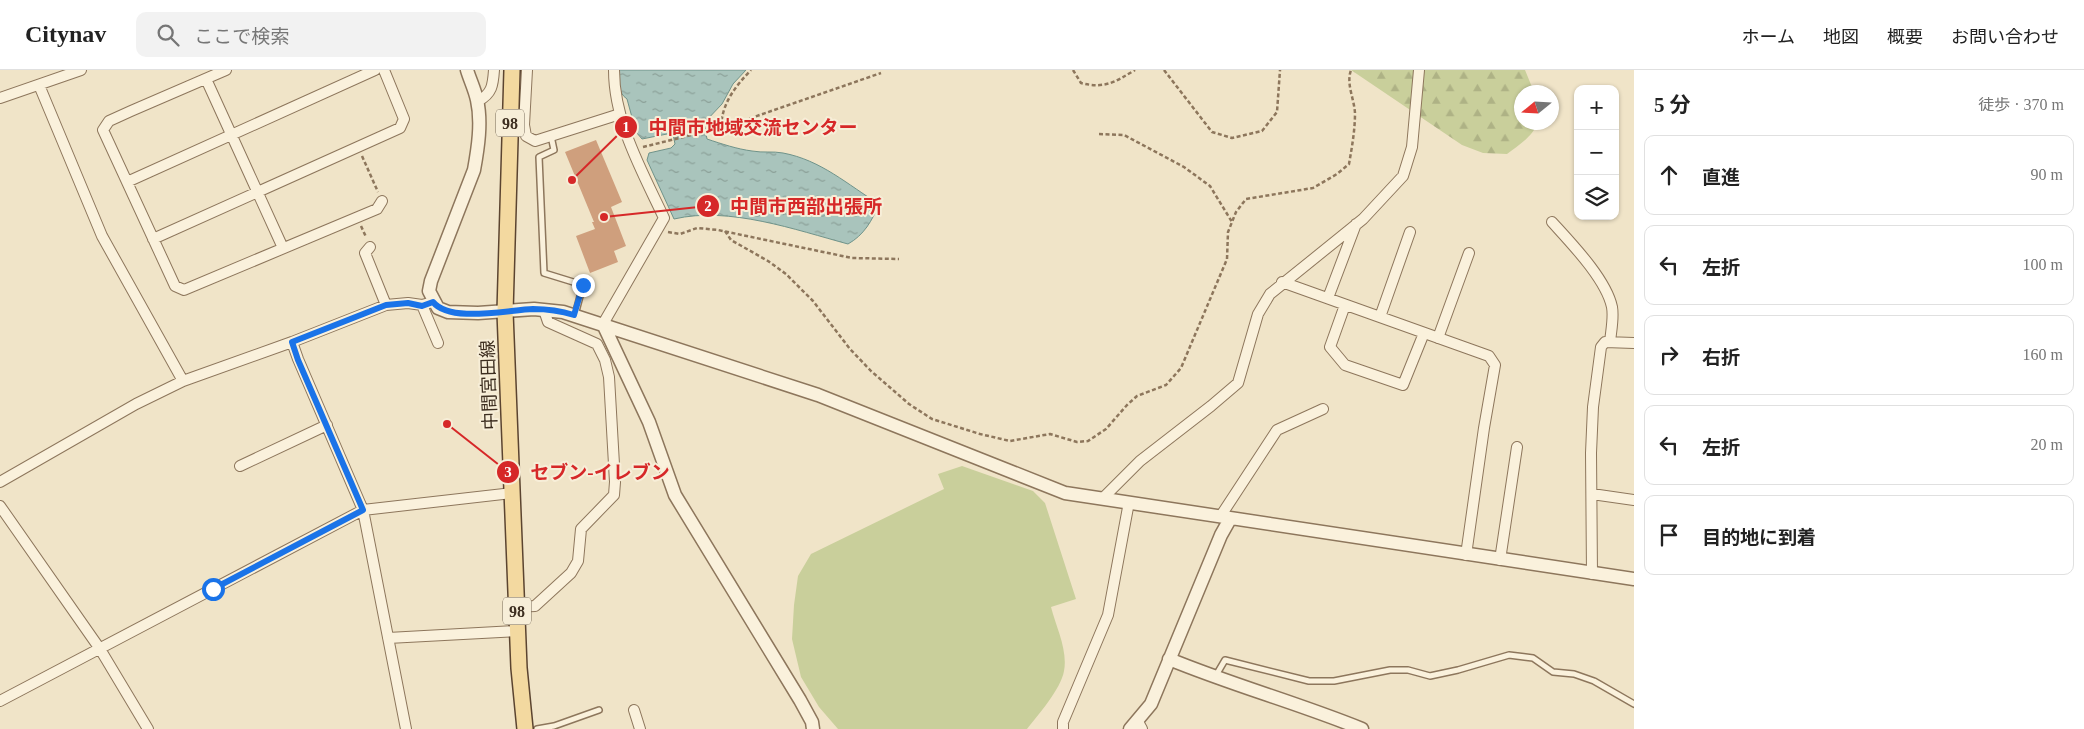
<!DOCTYPE html>
<html lang="ja">
<meta charset="utf-8">
<style>
body{margin:0;font-family:"Times New Roman","Noto Sans JP",serif;background:#f2f2f2;color:#222}
.controls{position:absolute;right:15px;top:15px;display:grid;overflow:hidden;border-radius:10px;box-shadow:0 1px 4px #0004}
.controls button{width:45px;height:45px;display:grid;place-items:center;padding:0;border:0;border-bottom:1px solid #e0e0e0;background:#fff;color:#222;font:25px sans-serif}
.compass{position:absolute;left:1514px;top:15px;width:45px;height:45px;border-radius:50%;background:#fff;box-shadow:0 1px 4px #0004;rotate:252deg}
.stop{position:absolute;width:15px;height:15px;margin:-11px;border:4px solid #1a73e8;border-radius:50%;background:#fff}
.stop.end{background:#1a73e8;border-color:#fff;box-shadow:0 1px 5px #0008}
.list{margin:0;padding:0;list-style:none}
h2{display:flex;justify-content:space-between;align-items:center;height:65px;margin:0;padding:0 20px;font-size:21px}
h2 small{font-size:16px;font-weight:400;color:#767676}
.list li{display:grid;grid-template-columns:32px 1fr auto;gap:15px;align-items:center;box-sizing:border-box;height:80px;margin:0 10px 10px;padding:0 10px;border:1px solid #e0e0e0;border-radius:10px}
.list b{display:block;font-size:19px;white-space:nowrap}
.list em{font-size:16px;font-style:normal;color:#767676}
.icon{flex:none;width:28px;height:28px;fill:none;stroke:currentColor;stroke-width:2;stroke-linecap:round;stroke-linejoin:round}
.map{position:relative;flex:none;width:1634px;height:659px;overflow:hidden}
header{display:flex;align-items:center;gap:30px;box-sizing:border-box;height:70px;padding:0 25px;background:#fff;border-bottom:1px solid #e0e0e0}
header strong{font-size:24px}
nav{display:flex;gap:28px;margin-inline-start:auto;font-size:18px}
.search{width:350px;height:45px;background:#f2f2f2;display:flex;align-items:center;gap:12px;box-sizing:border-box;padding:0 18px;border-radius:10px;color:#767676;font-size:19px}
main{display:flex}
aside{flex:1;background:#fff}
.map>svg:first-child{display:block}
.forest{fill:url(#forest-firs)}
.garden{fill:#c9cf9b}
.water{fill:url(#water-ripples);stroke:#6f938a}
.building{fill:#cf9f7d}
.lines{fill:none;stroke-linecap:round;stroke-linejoin:round}
.service-casing{stroke:#8d765c;stroke-width:8}
.minor-casing{stroke:#8d765c;stroke-width:12}
.tertiary-casing{stroke:#8d765c;stroke-width:15}
.primary-casing{stroke:#5b4430;stroke-width:18}
.path{stroke:#8d765c;stroke-width:2.5;stroke-dasharray:4 2.5;stroke-linecap:butt}
.service{stroke:#faf1dc;stroke-width:5}
.minor{stroke:#faf1dc;stroke-width:10}
.tertiary{stroke:#faf1dc;stroke-width:12}
.primary{stroke:#f3d9a0;stroke-width:15}
.route{stroke:#1a73e8;stroke-width:6}
.labels{text-anchor:middle;stroke-width:4;stroke-linejoin:round;paint-order:stroke}
.shield{fill:#f7eed8;stroke:#756857;stroke-width:1}
.shield-label{font-size:16px;font-weight:bold;fill:#3d2e20}
.street-label{font-size:18px;fill:#3d2e20;stroke:#f7eed8}
.leader{fill:none;stroke:#d62828;stroke-width:2}
.callout-dot{fill:#d62828;stroke:#f7eed8;stroke-width:2}
.mark-label{font-size:15px;text-anchor:middle;font-weight:bold;fill:#fff}
.callout-label{font-size:19px;text-anchor:middle;font-weight:bold;fill:#d62828;stroke:#f7eed8;stroke-width:4;stroke-linejoin:round;paint-order:stroke}
</style>
<header>
<strong>Citynav</strong>
<div class="search"><svg class="icon" aria-label="search" viewBox="0 0 24 24"><circle cx="10" cy="10" r="6"/><path d="M15 15l6 6"/></svg>ここで検索</div>
<nav><a>ホーム</a><a>地図</a><a>概要</a><a>お問い合わせ</a></nav>
</header>
<main>
<div class="map">
<svg width="1634" height="659" viewBox="0 0 1634 659">
<defs>
<pattern id="forest-firs" width="22" height="20" patternUnits="userSpaceOnUse" patternTransform="scale(1.25)"><rect width="22" height="20" fill="#c9cf9b"/><path d="M5 1l3.5 6h-7zM16 11l3.5 6h-7z" fill="#aeb285"/></pattern>
<pattern id="water-ripples" width="26" height="14" patternUnits="userSpaceOnUse" patternTransform="scale(1.25)"><rect width="26" height="14" fill="#a9c4bc"/><path d="M2 4q2-2 4 0t4 0M15 11q2-2 4 0t4 0" fill="none" stroke="#8ba098"/></pattern>
</defs>
<rect width="100%" height="100%" fill="#f0e4c8"/>
<path class="forest" d="M1351 0H1525L1534 22H1522V52L1537 53C1534 66 1517 76 1507 84L1483 83 1462 75Z"/>
<path class="garden" d="M962 396 1033 421 1045 433 1076 529 1051 537C1056 557 1068 580 1064 601 1061 619 1038 645 1027 659H838L819 637 801 607 792 569 794 535 798 506 811 484 944 419 938 404Z"/>
<path class="water" d="M617 0H746L733 14 722 34 704 53 707 69C722 74 737 79 752 81 763 83 773 81 783 83 821 90 848 115 879 134 872 151 864 165 848 174 796 160 729 136 674 149L647 90 649 83 671 78 675 74 673 64H667L642 69 636 62 627 29C618 23 618 11 617 0Z"/>
<path class="building" d="M596 70 622 132 611 137 626 176 614 181 618 192 590 203 576 166 595 159 592 152H594L565 82Z"/>
<g class="lines">
<g class="service-casing">
<path id="service" d="M551 66 554 80 539 87 544 203 583 215 575 245
M1215 607 1225 590 1309 611H1334L1390 600H1408L1430 606 1458 600 1509 585 1533 588 1553 602 1574 604 1594 611 1634 634
M537 659 554 656 599 640"/>
</g>
<g class="minor-casing">
<path id="minor" d="M226 0 131 41 109 51 103 60 175 216 184 220 377 139 382 131
M527 0 524 55 526 66 535 71 620 44
M206 9 283 178
M39 15 102 166 183 311
M0 28 81 0
M478 31C492 24 493 15 494 0
M127 112 375 0
M1552 152C1571 173 1606 209 1612 237 1614 248 1611 261 1610 272
M153 169 400 58 404 49 384 0
M370 177 365 183 386 235
M1282 212 1489 286 1495 295 1484 358 1466 485
M1328 228 1356 154
M422 235 438 273
M1345 235 1330 277 1345 295 1403 315 1424 263
M1380 247 1410 162
M603 254 664 148C642 101 614 52 614 0
M1438 268 1469 183
M292 272 298 289 363 440 406 659
M240 396 327 355
M0 412 136 334 183 311 292 272 386 235 408 233 422 235 433 232
M1592 424 1634 430
M1103 428 1140 391 1211 336 1238 313 1258 244 1270 224 1363 149 1403 106 1412 77 1419 0
M0 436 100 579 148 659
M1220 447 1277 360 1323 339
M1500 490 1517 377
M1592 504 1591 383 1593 337 1601 277 1605 272 1634 273
M516 537 535 536 571 503 578 491 581 459 614 425 615 412 609 307 605 290 597 274 548 252 544 240
M388 568 517 561
M0 631 363 440 512 423
M634 640 640 659
M1137 650 1142 659
M1063 659V652L1108 545 1129 432"/>
</g>
<g class="tertiary-casing">
<path id="tertiary" d="M467 0C470 10 475 20 477 30 482 52 478 78 474 100L431 211 429 221 438 238 448 242 478 243 534 239 563 242 818 325 1065 423 1634 509
M603 254 649 352 675 425 800 630 812 652 813 659
M1169 589C1232 615 1298 633 1362 659
M1130 659 1151 634 1221 465 1230 449"/>
</g>
<g class="primary-casing">
<path id="primary" d="M512 0 505 242 519 598 525 659"/>
</g>
<path class="path" d="M1073 0 1081 13C1105 19 1115 12 1135 0
M1164 0 1212 62 1232 68 1262 61 1277 42 1280 0
M721 57C722 33 735 17 751 0
M1099 64 1124 65 1184 97 1210 116 1232 152
M643 77 728 56 881 3
M362 86 378 122
M361 156 366 167
M725 161 731 170 768 191 786 204 813 231 850 279 871 301 909 334 932 349 980 364 1010 371 1050 364 1077 372 1088 371 1106 359 1127 335 1137 326 1166 315 1181 298 1227 189 1228 162 1236 142 1246 129 1313 118 1337 104 1349 94C1352 77 1355 60 1355 43 1354 28 1346 14 1351 0
M668 162 680 164 697 158 718 160 852 188 899 189"/>
<use href="#service" class="service"/>
<use href="#minor" class="minor"/>
<use href="#tertiary" class="tertiary"/>
<use href="#primary" class="primary"/>
</g>
<g class="lines">
<path class="route" d="M213 519 363 440 298 290 292 272 386 235 408 233 422 236 433 232C450 253 507 240 533 239 547 239 561 241 574 245L583 215"/>
</g>
<g class="labels">
<g class="shield">
<rect x="496" y="39.5" width="28" height="27" rx="4"/>
<rect x="503" y="527.5" width="28" height="27" rx="4"/>
</g>
<g class="shield-label">
<text x="510" y="59">98</text>
<text x="517" y="547">98</text>
</g>
<g class="street-label">
<text transform="translate(489 315) rotate(-92)" y="6">中間宮田線</text>
</g>
</g>
<path class="leader" d="M572 110L626 57M604 147L708 136M447 354L508 402"/>
<g class="callout-dot">
<circle cx="572" cy="110" r="5"/>
<circle cx="604" cy="147" r="5"/>
<circle cx="447" cy="354" r="5"/>
<circle cx="626" cy="57" r="12"/>
<circle cx="708" cy="136" r="12"/>
<circle cx="508" cy="402" r="12"/>
</g>
<g class="mark-label">
<text x="626" y="62">1</text>
<text x="708" y="141">2</text>
<text x="508" y="407">3</text>
</g>
<g class="callout-label">
<text x="753" y="64">中間市地域交流センター</text>
<text x="806" y="143">中間市西部出張所</text>
<text x="600" y="409">セブン-イレブン</text>
</g>
</svg>
<div class="controls">
<button>+</button>
<button>−</button>
<button><svg class="icon" aria-label="layers" viewBox="0 0 24 24"><path d="M12 4l9 5-9 5-9-5zM3 14l9 5 9-5"/></svg></button>
</div>
<svg class="compass" viewBox="-18 -18 36 36"><path d="M0-13l5 13h-10z" fill="#e53935"/><path d="M0 13l5-13h-10z" fill="#767676"/></svg>
<div class="stop" style="left:213px;top:519px"></div>
<div class="stop end" style="left:583px;top:215px"></div>
</div>
<aside>
<h2>5 分<small>徒歩 · 370 m</small></h2>
<ul class="list">
<li><svg class="icon" aria-label="ahead" viewBox="0 0 24 24"><path d="M12 20V5M6 11l6-6 6 6"/></svg><div><b>直進</b></div><em>90 m</em></li>
<li><svg class="icon" aria-label="left" viewBox="0 0 24 24"><path d="M17 20v-9H6M10 6l-5 5 5 5"/></svg><div><b>左折</b></div><em>100 m</em></li>
<li><svg class="icon" aria-label="right" viewBox="0 0 24 24"><path d="M7 20v-9h11M14 6l5 5-5 5"/></svg><div><b>右折</b></div><em>160 m</em></li>
<li><svg class="icon" aria-label="left" viewBox="0 0 24 24"><path d="M17 20v-9H6M10 6l-5 5 5 5"/></svg><div><b>左折</b></div><em>20 m</em></li>
<li><svg class="icon" aria-label="arrive" viewBox="0 0 24 24"><path d="M6 21V4h12l-3 4 3 4H6"/></svg><div><b>目的地に到着</b></div></li>
</ul>
</aside>
</main>
